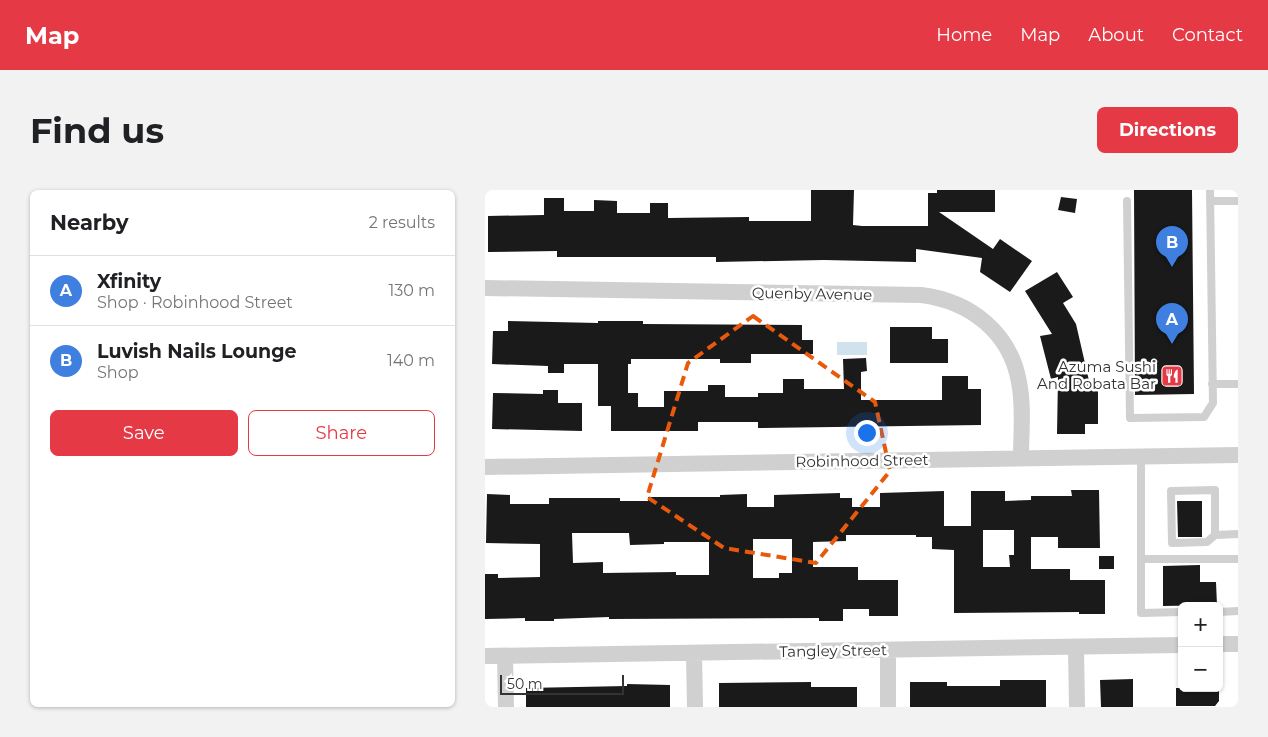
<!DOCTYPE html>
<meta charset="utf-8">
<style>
body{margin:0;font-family:Montserrat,sans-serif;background:#f2f2f2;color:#202124}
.controls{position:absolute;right:15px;bottom:15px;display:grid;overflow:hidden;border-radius:8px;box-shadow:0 1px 4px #0004}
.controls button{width:45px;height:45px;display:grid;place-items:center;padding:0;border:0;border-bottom:1px solid #e0e0e0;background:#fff;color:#202124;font:25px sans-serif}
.scale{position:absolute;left:15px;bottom:12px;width:124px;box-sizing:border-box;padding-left:5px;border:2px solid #333;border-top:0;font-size:14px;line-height:18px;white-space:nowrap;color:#333;-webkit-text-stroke:4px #fff;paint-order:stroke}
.you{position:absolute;left:381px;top:242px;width:18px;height:18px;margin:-12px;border:4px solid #fff;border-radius:50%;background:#1a73e8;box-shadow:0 0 0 8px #1a73e833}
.badge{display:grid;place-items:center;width:32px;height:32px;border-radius:50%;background:#e63946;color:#fff;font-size:16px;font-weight:700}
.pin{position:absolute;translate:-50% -41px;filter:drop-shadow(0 1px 2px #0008)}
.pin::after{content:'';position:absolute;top:26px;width:18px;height:15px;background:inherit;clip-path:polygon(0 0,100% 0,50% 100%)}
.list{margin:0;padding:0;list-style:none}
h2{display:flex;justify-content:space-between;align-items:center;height:65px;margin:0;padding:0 20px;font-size:21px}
h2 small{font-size:16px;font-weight:400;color:#757577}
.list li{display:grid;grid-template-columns:32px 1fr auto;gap:15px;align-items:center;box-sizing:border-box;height:70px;padding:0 20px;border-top:1px solid #e0e0e0}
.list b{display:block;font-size:19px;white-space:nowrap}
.list p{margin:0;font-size:16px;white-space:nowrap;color:#757577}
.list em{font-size:16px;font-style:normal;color:#757577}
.actions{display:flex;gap:10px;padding:15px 20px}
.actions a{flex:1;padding:11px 0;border:1px solid #e63946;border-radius:8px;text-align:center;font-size:18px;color:#e63946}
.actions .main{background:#e63946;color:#fff}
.map{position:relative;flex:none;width:753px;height:517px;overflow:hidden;border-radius:8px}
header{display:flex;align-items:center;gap:30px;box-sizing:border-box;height:70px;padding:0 25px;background:#e63946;color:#fff}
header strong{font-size:24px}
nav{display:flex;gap:28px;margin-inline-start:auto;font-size:18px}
.intro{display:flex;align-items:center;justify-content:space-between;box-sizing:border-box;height:120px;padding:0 30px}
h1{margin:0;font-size:35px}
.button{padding:12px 22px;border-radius:8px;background:#e63946;color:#fff;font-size:18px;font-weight:700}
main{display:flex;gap:30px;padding:0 30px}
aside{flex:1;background:#fff;border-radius:8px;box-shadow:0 1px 4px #0004}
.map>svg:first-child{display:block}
.water{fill:#cfe2ee}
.building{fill:#1a1a1a;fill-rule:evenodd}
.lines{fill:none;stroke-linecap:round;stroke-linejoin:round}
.lane{stroke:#d0d0d0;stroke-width:8}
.street{stroke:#d0d0d0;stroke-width:16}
.marked{fill:none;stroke:#e8590c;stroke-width:4;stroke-dasharray:10 6;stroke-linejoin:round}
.labels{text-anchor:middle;stroke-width:5;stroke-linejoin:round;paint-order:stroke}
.street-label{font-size:15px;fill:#333;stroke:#fff}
.poi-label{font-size:15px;fill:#333;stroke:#fff;text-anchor:end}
</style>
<header>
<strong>Map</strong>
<nav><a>Home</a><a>Map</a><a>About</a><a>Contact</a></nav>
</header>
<div class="intro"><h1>Find us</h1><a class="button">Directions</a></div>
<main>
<aside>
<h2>Nearby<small>2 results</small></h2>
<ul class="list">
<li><span class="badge" style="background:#3f7fe0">A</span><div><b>Xfinity</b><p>Shop · Robinhood Street</p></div><em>130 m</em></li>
<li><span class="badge" style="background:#3f7fe0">B</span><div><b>Luvish Nails Lounge</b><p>Shop</p></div><em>140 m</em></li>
</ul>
<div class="actions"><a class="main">Save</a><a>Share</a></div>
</aside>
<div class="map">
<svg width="753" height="517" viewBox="0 0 753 517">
<rect width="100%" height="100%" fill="#fff"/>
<path class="water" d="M352 152H382V165H352Z"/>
<path class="building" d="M326 0H369L368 35 377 36H443V3H452V0H510V22H454L508 59 515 49 547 71 525 102 495 82 497 68 431 59V72L339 70 231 72V67H72V61L3 62V26L59 25V8H79V21H109V10L132 11V23H165V13H183V28L264 27V31H326Z
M649 0H707L709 204 650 205Z
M576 7 592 9 590 23 573 20Z
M572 82 588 107 578 113 591 134 605 195H613V234H600V244H572L573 187 566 189 555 146 567 144 540 101Z
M23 131 113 133V131H158V134L317 135V150H328V164H266V173H235V169H146V174H143V203H153V217H179V201H223V195H240V207H273V203H298V189H319V199H359L358 169 381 168 382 181 376 182V210H457V186H483V199H496V235L273 238V232H213V241H126V216H113V174H79V183H63V176L7 174 8 141H23Z
M405 137H447V149H463V173H405Z
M58 200H73V213H97V241L7 239 8 203 58 204Z
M586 300H614L615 358H573V347H546V379H585V390H620V424H594V422L469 423V360L447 359V347H431V345H361V351L328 352V377H373V390H413V426H384V419H358V431H334V428L124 429V427L69 429V431H40V428L0 429V384H13V388L55 387V354L1 353 2 304 25 305V314H64V308H135V311H163V307H235V305L262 304V317H289V305L355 303V308H367V317H395V303L459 301V336H486V301H520V311L546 310V306H587ZM498 340H529V365H524L525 377H498ZM87 343H144L145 355 179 354V352H224V385H191V382L118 383V372L88 373ZM268 349H307V383H294V388H268Z
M692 311H717V347H693Z
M614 366H629V379H614Z
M715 375V392H731L732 415 678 416V376Z
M648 489V517H616L615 490Z
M515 490H561V517H425V492H462V496H515Z
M326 492V497H372V517H234V493Z
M142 494 185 495V517H41V498L142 496Z
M691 498H734V511L730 516H691Z"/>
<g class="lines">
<path class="lane" d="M642 11 645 228 719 227 728 213 725 0
M725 11H753
M727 194H753
M656 266V423L697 422
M730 345 722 352 687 353 686 301 730 300V345L753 344
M656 369H753
M734 422 753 421"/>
<path class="street" d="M0 98 436 105C485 111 525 142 534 192 539 217 536 243 536 268
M0 277 753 265
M734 454H753
M591 458 592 517
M403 460V517
M209 463 210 517
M0 466 697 455
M20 466 21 517"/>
</g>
<path class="marked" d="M268 126 390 212 405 281 331 373 239 358 162 307 203 173Z"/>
<defs>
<g id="restaurant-square" transform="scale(1.125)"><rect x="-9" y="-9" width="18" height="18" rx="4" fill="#e63946" stroke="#fff"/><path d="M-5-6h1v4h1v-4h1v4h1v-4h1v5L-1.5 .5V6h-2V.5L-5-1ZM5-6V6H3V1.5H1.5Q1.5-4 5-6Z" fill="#fff"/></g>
</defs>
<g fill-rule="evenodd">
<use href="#restaurant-square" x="687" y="186"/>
</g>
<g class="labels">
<g class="street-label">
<text transform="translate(327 104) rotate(1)" y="5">Quenby Avenue</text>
<text transform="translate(377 271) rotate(-1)" y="5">Robinhood Street</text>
<text transform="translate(348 461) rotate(-1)" y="5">Tangley Street</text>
</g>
<g class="poi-label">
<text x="671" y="182">Azuma Sushi<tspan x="671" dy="17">And Robata Bar</tspan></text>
</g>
</g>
</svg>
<div class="controls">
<button>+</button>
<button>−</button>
</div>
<div class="scale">50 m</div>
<div class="you"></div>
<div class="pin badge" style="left:687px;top:154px;background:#3f7fe0">A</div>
<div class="pin badge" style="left:687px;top:77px;background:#3f7fe0">B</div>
</div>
</main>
